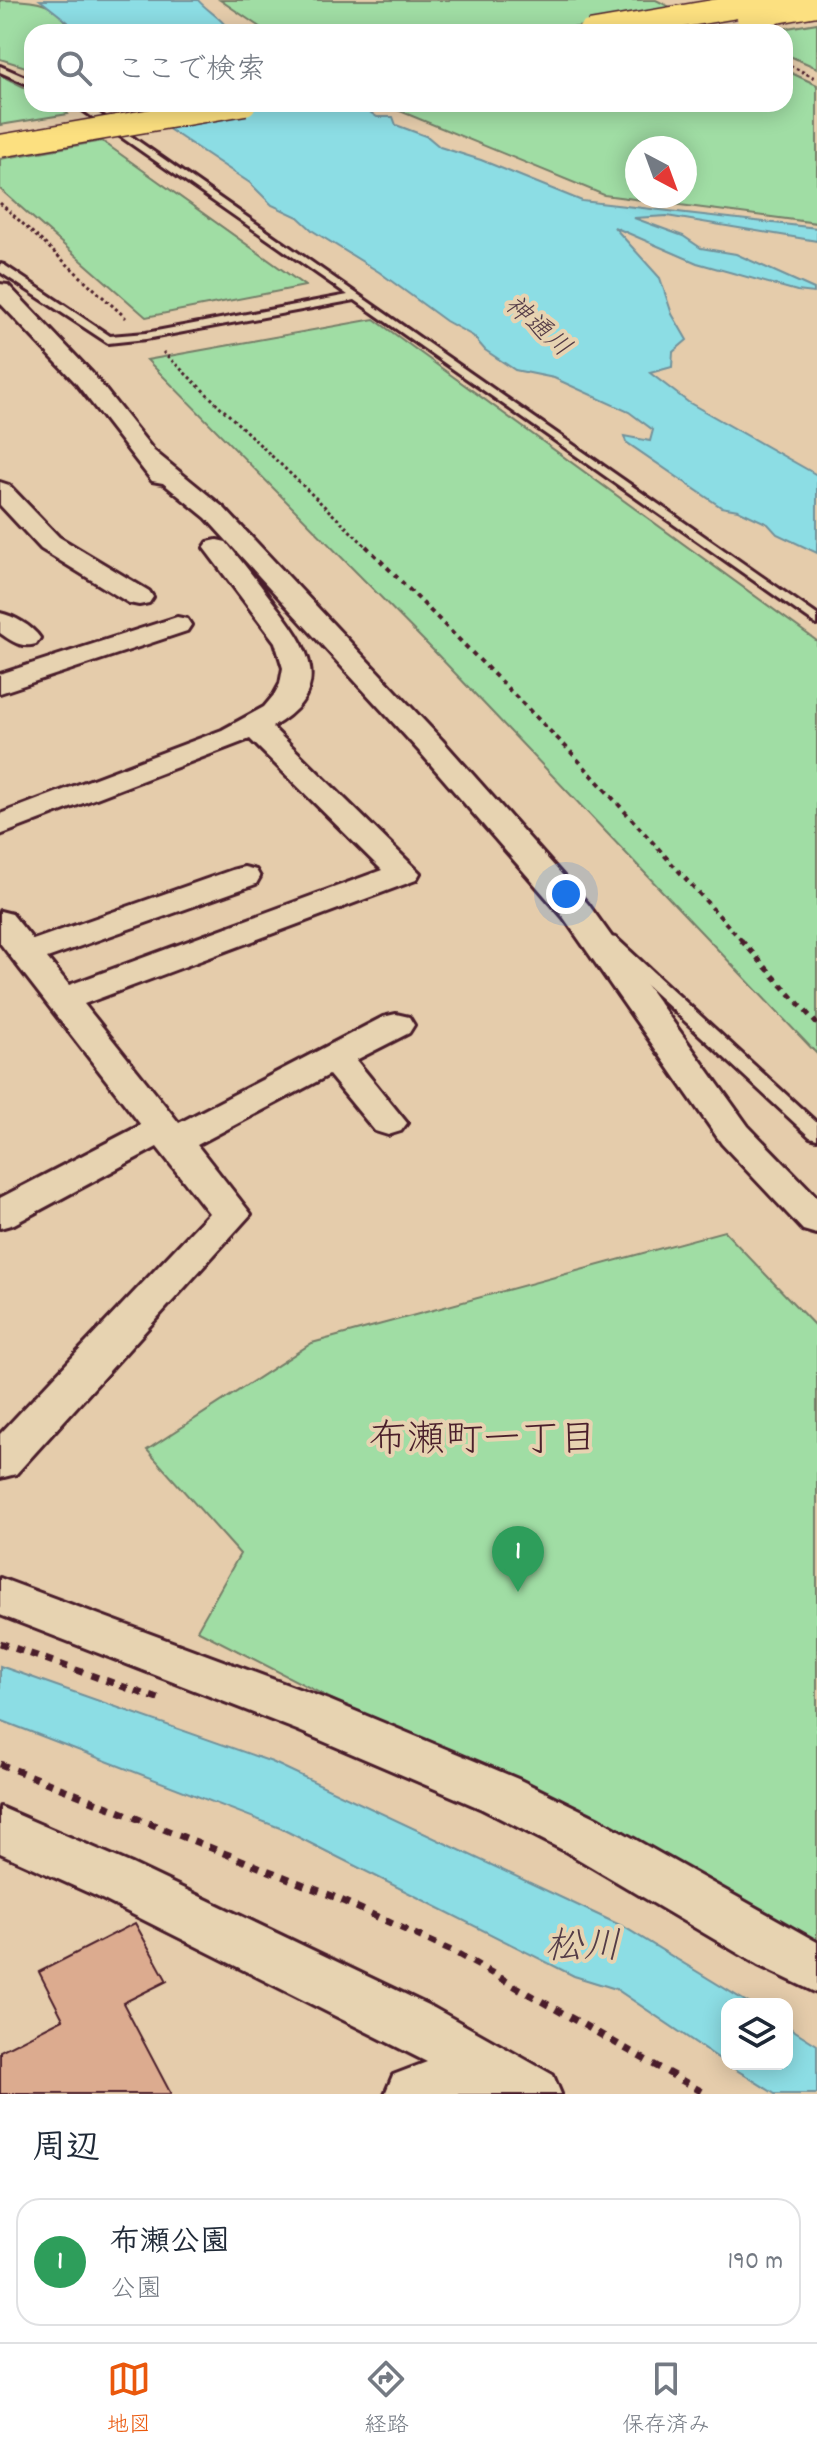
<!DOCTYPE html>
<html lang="ja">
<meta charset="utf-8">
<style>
body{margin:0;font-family:Dekko,"Klee One",sans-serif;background:#f2f2f3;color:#1f2937}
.controls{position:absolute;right:24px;bottom:24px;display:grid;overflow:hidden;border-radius:16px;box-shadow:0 4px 20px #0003}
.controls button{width:72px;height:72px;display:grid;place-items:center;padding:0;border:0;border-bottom:2px solid #e0e1e3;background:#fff;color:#1f2937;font:40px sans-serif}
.compass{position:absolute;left:625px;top:136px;width:72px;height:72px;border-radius:50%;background:#fff;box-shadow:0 4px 20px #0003;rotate:139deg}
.you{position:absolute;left:566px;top:894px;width:28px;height:28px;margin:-20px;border:6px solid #fff;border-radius:50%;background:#1a73e8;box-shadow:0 0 0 12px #1a73e833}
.badge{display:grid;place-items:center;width:52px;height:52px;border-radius:50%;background:#ea580c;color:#fff;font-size:26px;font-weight:700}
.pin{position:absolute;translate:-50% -66px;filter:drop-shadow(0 2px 4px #0008)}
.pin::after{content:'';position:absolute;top:42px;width:28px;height:24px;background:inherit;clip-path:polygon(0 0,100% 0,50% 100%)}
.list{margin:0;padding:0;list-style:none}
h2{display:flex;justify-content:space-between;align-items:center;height:104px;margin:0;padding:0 32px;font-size:34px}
h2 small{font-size:26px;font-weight:400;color:#747a83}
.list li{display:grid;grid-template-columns:52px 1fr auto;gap:24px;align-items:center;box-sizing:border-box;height:128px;margin:0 16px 16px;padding:0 16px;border:2px solid #e0e1e3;border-radius:24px}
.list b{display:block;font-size:30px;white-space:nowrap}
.list p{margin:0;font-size:26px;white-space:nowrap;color:#747a83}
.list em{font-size:26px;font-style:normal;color:#747a83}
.icon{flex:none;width:44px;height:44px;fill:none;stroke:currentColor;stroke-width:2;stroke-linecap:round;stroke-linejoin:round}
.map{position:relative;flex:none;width:817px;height:2094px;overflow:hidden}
.search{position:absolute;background:#fff;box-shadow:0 4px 20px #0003;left:24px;right:24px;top:24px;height:88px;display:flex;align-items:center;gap:20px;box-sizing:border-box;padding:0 28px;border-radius:24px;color:#747a83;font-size:30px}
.sheet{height:248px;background:#fff}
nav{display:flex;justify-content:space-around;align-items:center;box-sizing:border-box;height:112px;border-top:2px solid #e0e1e3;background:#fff;font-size:22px;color:#747a83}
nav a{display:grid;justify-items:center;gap:4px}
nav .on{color:#ea580c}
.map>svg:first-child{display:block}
.green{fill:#a0dda4;stroke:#757e68;stroke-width:2;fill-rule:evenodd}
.water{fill:#8cdde4;stroke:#72919a;stroke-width:2}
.building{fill:#dcab8f;stroke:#4a1f2b;stroke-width:2}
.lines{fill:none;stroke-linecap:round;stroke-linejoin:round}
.lane-casing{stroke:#4a1f2b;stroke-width:6}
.street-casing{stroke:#4a1f2b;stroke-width:6}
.path-far3{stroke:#4a1f2b;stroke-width:3;stroke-dasharray:3 3;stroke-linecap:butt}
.path-far2{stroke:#4a1f2b;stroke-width:4;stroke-dasharray:5 5;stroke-linecap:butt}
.path-far1{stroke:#4a1f2b;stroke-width:5;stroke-dasharray:6 6;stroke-linecap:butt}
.path{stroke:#4a1f2b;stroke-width:7;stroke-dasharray:8 8;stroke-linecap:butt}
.lane{fill:#e7d3b1;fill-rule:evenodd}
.street{fill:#e7d3b1;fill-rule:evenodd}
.primary-bridge-casing{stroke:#4a1f2b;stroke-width:25;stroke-linecap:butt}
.primary-bridge{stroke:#fce080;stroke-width:22}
.labels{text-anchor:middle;stroke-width:8;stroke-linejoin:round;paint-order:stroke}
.far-water-label{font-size:26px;font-style:italic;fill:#543c47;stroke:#e7d3b1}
.near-neighbourhood-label{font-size:38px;fill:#4a1f2b;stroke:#e7d3b1}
.near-water-label{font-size:38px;font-style:italic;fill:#543c47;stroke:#e7d3b1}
</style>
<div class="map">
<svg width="817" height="2094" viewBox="0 0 817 2094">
<rect width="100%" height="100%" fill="#e5ccab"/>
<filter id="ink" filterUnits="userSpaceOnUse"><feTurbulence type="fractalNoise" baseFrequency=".0125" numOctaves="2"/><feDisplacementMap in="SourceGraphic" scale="16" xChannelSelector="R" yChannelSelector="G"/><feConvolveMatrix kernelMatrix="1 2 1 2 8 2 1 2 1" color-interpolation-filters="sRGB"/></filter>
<g filter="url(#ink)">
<path class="green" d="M0 0C29 0 60 0 71 32H32V69L0 59Z
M220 0H656L676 10 548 32H267Z
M817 23V68L785 54V32H764Z
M785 70 817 85V223L604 195 383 104H785ZM637 148H685V196H637Z
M0 75 32 91V104H60L68 114 0 125Z
M102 141 305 286 146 317 0 189V159Z
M374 319 817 641V1054L433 650 147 360Z
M724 1231 817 1328V1948L197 1630 240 1554 147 1450 312 1343Z"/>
<path class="water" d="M40 0H198C206 10 225 20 229 32H71L68 22Z
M131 104H359L358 110 368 111 377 117H393L396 125 428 137 440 147 481 160 582 201 817 228V241L667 216 634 218 683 236 701 248 736 254 814 289V293L797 291 697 263 614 227 660 278 672 314 687 340 673 352 672 367 650 373 688 402 817 475V553L777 534 768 524 738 510 721 507 626 442 624 436 650 441 653 430 629 412 554 378 515 370 485 350 473 336 446 321 379 272 313 231 298 217 272 205 250 183Z
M0 1666 272 1762 624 1927 750 2004H727V2064L616 1989 574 1976 280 1828 0 1720Z
M787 2026 817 2045V2094H775L727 2064H787Z"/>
<path class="building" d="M135 1923 167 1981 123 2003 171 2094H0V2051L63 2019 39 1972Z"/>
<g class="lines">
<g class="lane-casing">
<path id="lane" d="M0 66 32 80V86L0 72Z
M74 104H85L817 615V625L355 300 146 339 108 343 0 272V264L4 265 110 336 146 333 348 295Z
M610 937 616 938 817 1123V1139L810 1137 604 946 601 942Z"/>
</g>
<g class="street-casing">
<path id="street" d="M0 284 8 285 92 373 154 451 224 508 442 740 588 904 748 1126 817 1197V1234L803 1230 722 1144 564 918 420 752 206 518 163 483 152 481 76 383 0 303Z
M0 482 9 485 59 537 149 591 153 597 149 603 139 605 129 603 41 549 0 505Z
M217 540 226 542C242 562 258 582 273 602 308 646 337 690 272 727L420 873 416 880 84 1004 179 1123 383 1017 396 1014 409 1017 414 1025 409 1033 356 1060 407 1123 401 1131 388 1135 375 1131 329 1075 197 1145 251 1214 16 1474 0 1478V1434L209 1213 157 1147 14 1224 0 1228V1198L141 1125 0 943V911L12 914 33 940 232 870 244 867 256 870 260 877 256 884 47 958 69 985 382 870 250 739 0 835V814L222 730 264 707 274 695 280 684 283 668 275 642 204 548 208 542Z
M0 613C14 616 32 626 40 638L36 644C21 648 13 642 0 633Z
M177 617 187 619 191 625 187 631 0 693V674Z
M0 1578 331 1701 518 1779 599 1819 817 1942V1993L758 1965 563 1850 482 1809 297 1730 0 1615Z
M0 1807 132 1864 434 2008 553 2075 561 2094H385L393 2075 427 2062 96 1896 0 1853Z"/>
</g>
<path class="path-far3" d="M785 63 817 79
M0 203 126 318
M163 352 368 548"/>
<path class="path-far2" d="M366 546 569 750 743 942"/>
<path class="path-far1" d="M741 940 817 1024"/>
<path class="path" d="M0 1643 161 1700
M0 1764 332 1896 458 1954 706 2094"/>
<use href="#lane" class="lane"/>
<use href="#street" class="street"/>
<g class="primary-bridge-casing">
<path id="primary-bridge" d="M748 17 817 5
M589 32 778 0
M0 146 245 104"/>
</g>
<use href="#primary-bridge" class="primary-bridge"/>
</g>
</g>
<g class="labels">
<g class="far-water-label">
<text transform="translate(539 325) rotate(41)" y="9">神通川</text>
</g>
<g class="near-neighbourhood-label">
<text x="483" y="1450">布瀬町一丁目</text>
</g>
<g class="near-water-label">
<text x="583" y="1957">松川</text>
</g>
</g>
</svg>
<div class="controls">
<button><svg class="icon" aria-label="layers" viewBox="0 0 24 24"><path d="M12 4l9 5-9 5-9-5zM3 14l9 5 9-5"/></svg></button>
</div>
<svg class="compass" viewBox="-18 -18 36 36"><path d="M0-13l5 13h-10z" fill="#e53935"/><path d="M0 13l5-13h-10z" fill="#747a83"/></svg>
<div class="you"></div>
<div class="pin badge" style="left:518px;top:1592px;background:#2e9e5b">1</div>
<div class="search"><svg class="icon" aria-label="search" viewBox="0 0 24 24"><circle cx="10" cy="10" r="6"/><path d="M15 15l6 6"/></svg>ここで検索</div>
</div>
<section class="sheet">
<h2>周辺<small></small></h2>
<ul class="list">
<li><span class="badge" style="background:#2e9e5b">1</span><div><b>布瀬公園</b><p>公園</p></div><em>190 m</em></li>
</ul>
</section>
<nav>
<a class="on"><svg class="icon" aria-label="map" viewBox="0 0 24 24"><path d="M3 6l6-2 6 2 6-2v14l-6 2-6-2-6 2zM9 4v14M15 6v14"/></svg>地図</a>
<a><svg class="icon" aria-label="directions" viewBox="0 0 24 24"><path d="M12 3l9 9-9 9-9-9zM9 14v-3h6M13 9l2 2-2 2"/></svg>経路</a>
<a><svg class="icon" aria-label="saved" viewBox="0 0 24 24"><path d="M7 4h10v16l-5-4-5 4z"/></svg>保存済み</a>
</nav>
